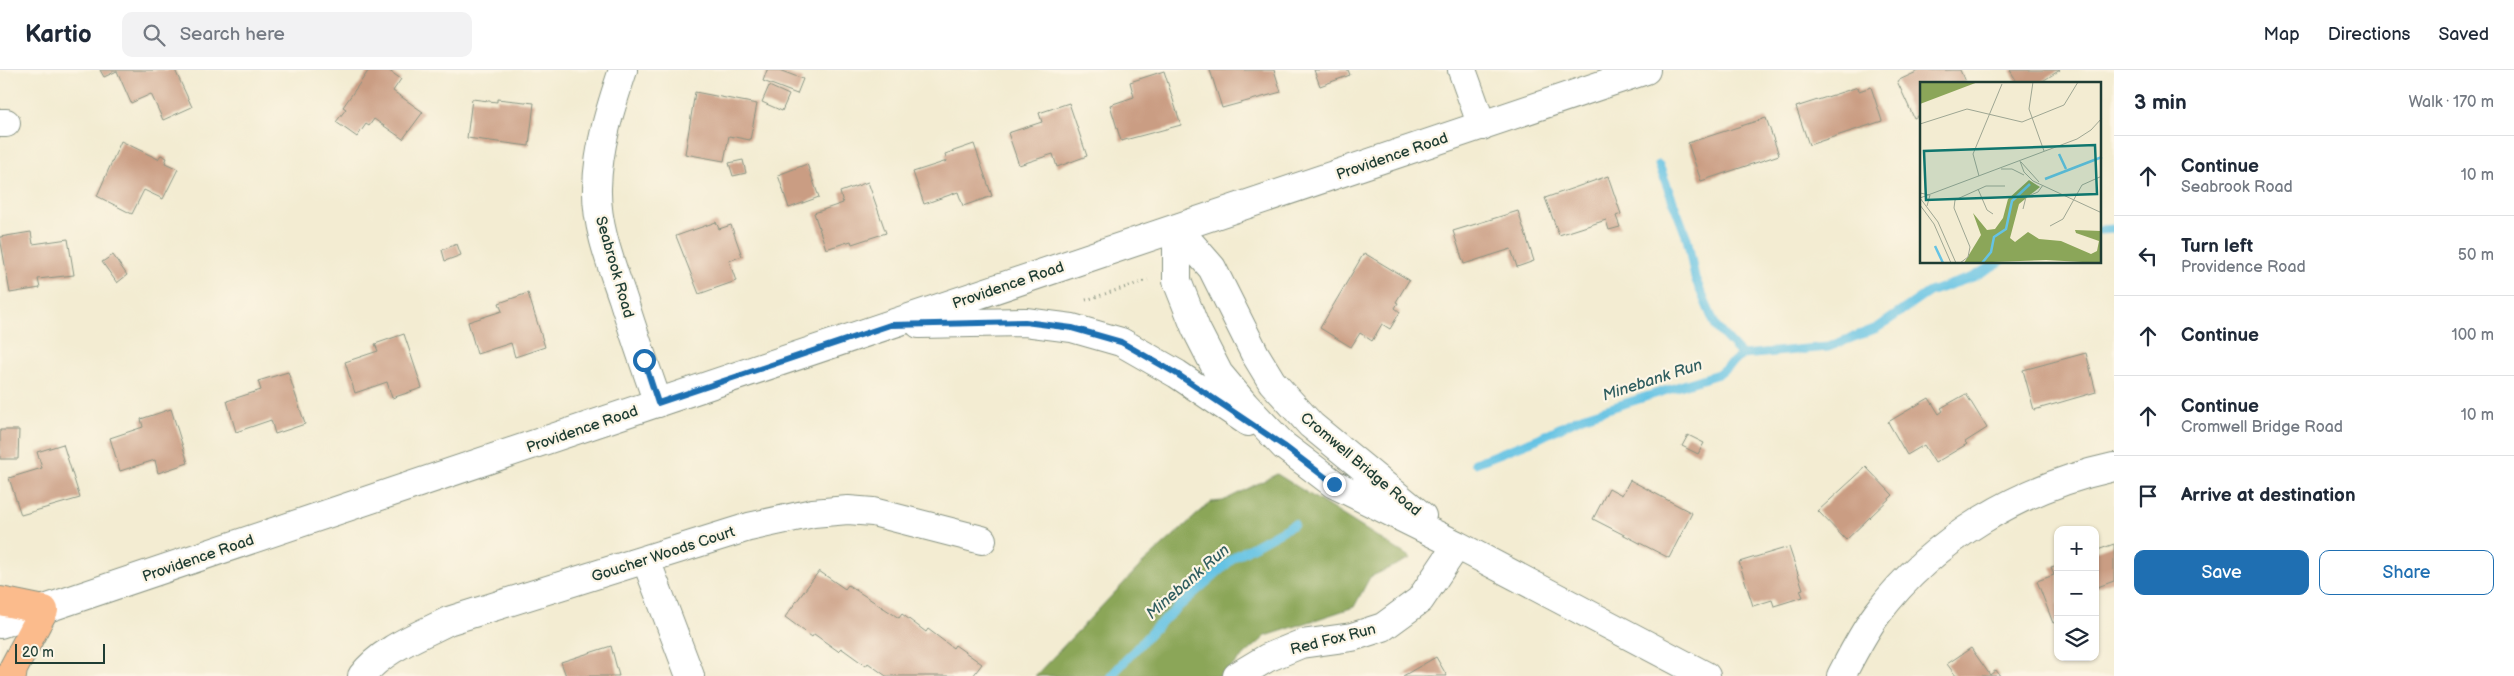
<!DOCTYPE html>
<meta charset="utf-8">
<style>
body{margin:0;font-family:"Balsamiq Sans",sans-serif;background:#f2f2f3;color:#1f2937}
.controls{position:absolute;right:15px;bottom:15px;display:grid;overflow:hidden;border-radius:10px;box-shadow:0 1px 4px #0004}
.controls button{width:45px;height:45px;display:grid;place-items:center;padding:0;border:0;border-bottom:1px solid #e0e1e3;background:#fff;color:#1f2937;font:25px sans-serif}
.scale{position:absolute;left:15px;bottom:12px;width:90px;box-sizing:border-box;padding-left:5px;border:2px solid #1f3d34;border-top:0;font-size:14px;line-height:18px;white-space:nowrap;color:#1f3d34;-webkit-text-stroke:4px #fcf5e5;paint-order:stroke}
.stop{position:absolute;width:15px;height:15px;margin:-11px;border:4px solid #1f6fb2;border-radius:50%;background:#fff}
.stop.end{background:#1f6fb2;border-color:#fff;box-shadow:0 1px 5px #0008}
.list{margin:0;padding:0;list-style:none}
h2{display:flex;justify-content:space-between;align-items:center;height:65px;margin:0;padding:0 20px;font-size:21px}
h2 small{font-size:16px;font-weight:400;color:#747a83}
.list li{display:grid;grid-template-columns:32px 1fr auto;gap:15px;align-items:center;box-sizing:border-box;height:80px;padding:0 20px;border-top:1px solid #e0e1e3}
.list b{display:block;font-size:19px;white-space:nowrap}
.list p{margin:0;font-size:16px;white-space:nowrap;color:#747a83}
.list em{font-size:16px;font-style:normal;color:#747a83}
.actions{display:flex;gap:10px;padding:15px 20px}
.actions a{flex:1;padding:11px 0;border:1px solid #1f6fb2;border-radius:10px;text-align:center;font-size:18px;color:#1f6fb2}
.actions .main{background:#1f6fb2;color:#fff}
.icon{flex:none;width:28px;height:28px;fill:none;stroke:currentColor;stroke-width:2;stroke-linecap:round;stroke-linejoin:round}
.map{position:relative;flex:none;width:2114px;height:606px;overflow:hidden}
header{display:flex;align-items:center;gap:30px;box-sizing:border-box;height:70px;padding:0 25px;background:#fff;border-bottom:1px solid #e0e1e3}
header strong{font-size:24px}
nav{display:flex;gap:28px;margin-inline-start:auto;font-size:18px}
.search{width:350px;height:45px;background:#f2f2f3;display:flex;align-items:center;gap:12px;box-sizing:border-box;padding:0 18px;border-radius:10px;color:#747a83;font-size:19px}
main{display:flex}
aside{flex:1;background:#fff}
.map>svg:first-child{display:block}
.forest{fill:#8ba659;stroke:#557246}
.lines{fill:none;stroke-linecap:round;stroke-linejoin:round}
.stream{stroke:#65c3e4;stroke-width:9}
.building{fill:#ca9d83}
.minor-casing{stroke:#899483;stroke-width:30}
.major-casing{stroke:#899483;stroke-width:30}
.path{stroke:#899483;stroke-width:3;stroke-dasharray:1 4;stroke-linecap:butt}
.minor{stroke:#fff;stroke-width:28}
.major{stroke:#fbbb8c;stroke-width:28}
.route{stroke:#1f6fb2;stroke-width:6}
.labels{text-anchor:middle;stroke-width:4.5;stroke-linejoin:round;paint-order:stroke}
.street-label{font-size:15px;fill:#1f3d34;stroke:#fcf5e5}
.water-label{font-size:16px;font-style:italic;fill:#305e60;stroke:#fcf5e5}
.inset-river{fill:none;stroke:#65c3e4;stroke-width:2.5}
.inset-road{fill:none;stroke:#9ea693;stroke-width:1}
.view{fill:#0f766e;fill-opacity:0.15;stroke:#0f766e;stroke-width:2.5}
.inset-edge{fill:none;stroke:#1f3d34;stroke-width:2.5}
</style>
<header>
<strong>Kartio</strong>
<div class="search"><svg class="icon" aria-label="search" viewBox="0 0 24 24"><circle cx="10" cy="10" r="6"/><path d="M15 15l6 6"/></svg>Search here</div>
<nav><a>Map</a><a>Directions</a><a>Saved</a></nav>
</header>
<main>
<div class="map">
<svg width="2114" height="606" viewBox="0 0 2114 606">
<rect width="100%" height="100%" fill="#fcf5e5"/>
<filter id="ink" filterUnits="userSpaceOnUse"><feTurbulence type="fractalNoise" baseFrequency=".02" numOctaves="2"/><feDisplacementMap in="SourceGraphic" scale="10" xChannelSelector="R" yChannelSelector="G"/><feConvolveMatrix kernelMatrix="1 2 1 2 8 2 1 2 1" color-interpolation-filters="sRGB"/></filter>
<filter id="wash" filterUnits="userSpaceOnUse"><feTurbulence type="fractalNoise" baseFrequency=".0096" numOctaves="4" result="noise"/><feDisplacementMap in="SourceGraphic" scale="20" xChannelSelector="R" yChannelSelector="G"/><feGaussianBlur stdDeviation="1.12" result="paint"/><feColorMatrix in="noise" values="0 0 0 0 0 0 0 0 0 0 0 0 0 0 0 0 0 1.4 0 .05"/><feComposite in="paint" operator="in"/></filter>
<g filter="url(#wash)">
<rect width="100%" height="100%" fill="#f3ecd2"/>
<path class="forest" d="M1277 404 1411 488 1370 507 1354 537 1266 566 1221 606H1035L1142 494 1211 432 1223 431Z"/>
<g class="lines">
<path class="stream" d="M1659 95 1687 168 1695 208 1716 257 1742 285
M2100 160 2114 159
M1475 393 1537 369 1582 347 1718 304 1742 285 1828 277 1877 258 1929 222 1973 207 2000 192
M1111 606 1156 557 1236 486 1294 454"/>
</g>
<g id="blocks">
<path class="building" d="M100 0H175L192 37 163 50 151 24 131 33 117 1 104 7Z
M369 0H388L401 9 393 21 423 42 403 69 374 49 369 56 366 54 357 67 336 52 346 39 343 37Z
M767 0H779L803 9 797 24 763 11Z
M1210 0H1274L1281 22 1222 38Z
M1314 0H1348L1350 5 1320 16Z
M1921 0H1960L1966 14H1922V44L1914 48 1897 11Z
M2010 0H2060L2038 14H2018Z
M1164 1 1181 55 1121 71 1110 35 1134 27 1130 12Z
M769 16 789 25 782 41 762 32Z
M1858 17 1859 21 1871 17 1882 51 1809 75 1796 37Z
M695 22 757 34 750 70 729 66 724 91 685 84Z
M472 29 497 32V29L534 33 529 76 467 68Z
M1069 33 1087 86 1057 97 1053 84 1019 95 1008 63 1042 52 1039 43Z
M1766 48 1779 85 1701 111 1688 73Z
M121 71 158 89 161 85 167 88 165 93 178 99 163 129 144 120 132 144 97 126Z
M974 74 992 126 963 136 958 122 924 134 913 102 947 91 945 84Z
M743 90 746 103 733 106 729 93Z
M807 94 819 127 789 138 778 105Z
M1608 106 1621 144 1616 146 1620 157 1609 160 1606 150 1559 165 1545 128Z
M868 112 886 163 852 174 851 171 826 179 814 143 843 133 840 122Z
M1518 141 1534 191 1517 197 1511 179 1464 194 1453 161Z
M716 152 719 159 731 155 742 186 729 191 736 211 699 224 676 166Z
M31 162 33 174 68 169 74 205 38 209 40 218 10 223 0 167Z
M457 174 461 185 445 191 442 180Z
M1364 183 1409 210 1396 232 1398 233 1395 238 1400 242 1390 259 1382 254 1372 271 1360 263 1351 277 1320 258Z
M113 185 127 205 117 213 102 192Z
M528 223 545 277 515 287 511 273 477 284 468 252 502 241 499 233Z
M404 264 422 318 392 328 387 312 355 323 345 292 378 281 375 274Z
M2086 283 2096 322 2034 340 2023 300Z
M288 302 305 354 275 364 271 350 236 362 227 331 261 320 258 311Z
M1966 324 1987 358 1965 372 1967 374 1935 393 1924 375 1907 385 1888 352 1929 328 1939 344 1943 341 1941 338Z
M171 339 188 393 158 403 155 390 120 401 110 368 143 357 141 349Z
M0 360H19L18 389H0Z
M1688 365 1704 373 1698 384 1682 376Z
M63 374 80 428 21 445 9 408 42 398 37 382Z
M1866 397 1893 425 1846 470 1818 441Z
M1630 410 1692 443 1669 488 1593 449 1609 418 1622 425Z
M2114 474V511L2095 518V481Z
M1789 477 1803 519 1800 520 1803 527 1774 536 1772 530 1753 536 1739 492Z
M2058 495V551L2053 553 2037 511 2054 505 2051 497Z
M819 501 845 519 848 515 899 548 902 544 926 562 928 559 953 578 955 575 982 594 973 606H886L868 593 866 596 841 578 838 581 814 564 812 567 785 547Z
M611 576 619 606H566L561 592Z
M1971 578 1990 605 1996 600 2000 606H1956L1947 594Z
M1436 587 1447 606H1403Z"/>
</g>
</g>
<g filter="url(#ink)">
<use href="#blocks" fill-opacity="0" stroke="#899483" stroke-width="1"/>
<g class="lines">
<g class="minor-casing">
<path id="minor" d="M623 0C610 39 598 77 597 118 596 156 611 194 623 229 634 264 646 299 658 333
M1462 0 1482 56
M0 53H6
M1177 158V211L1196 259 1219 304 1245 335 1284 376 1334 414 1457 475 1706 606
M1177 158 1212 198 1255 284 1272 312 1311 355 1422 446
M919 254 1025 252 1072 258 1121 272 1177 304 1248 352
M646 490 690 606
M0 554 1646 0
M362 606C382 579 419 566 448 551L749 457 813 443 848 440 873 442 982 470
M1237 606 1267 588 1301 574 1352 567 1383 557 1420 530 1457 475
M1841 606C1852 585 1863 563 1877 544 1934 468 2022 417 2114 397"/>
</g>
<g class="major-casing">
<path id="major" d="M0 531 44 540 13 599 12 606"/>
</g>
<path class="path" d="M1086 230 1148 210"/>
<use href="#minor" class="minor"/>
<use href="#major" class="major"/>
</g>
</g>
<g class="lines" filter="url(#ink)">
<path class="route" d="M644 290 658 333 890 255 1025 252 1072 258 1121 272 1177 304 1284 376 1334 414"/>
</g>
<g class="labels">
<g class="street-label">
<text transform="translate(1392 86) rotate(-19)" y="5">Providence Road</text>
<text transform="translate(615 197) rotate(74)" y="5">Seabrook Road</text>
<text transform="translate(1008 215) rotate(-19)" y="5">Providence Road</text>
<text transform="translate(582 359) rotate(-19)" y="5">Providence Road</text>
<text transform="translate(1361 394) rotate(40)" y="5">Cromwell Bridge Road</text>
<text transform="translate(663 484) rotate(-18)" y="5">Goucher Woods Court</text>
<text transform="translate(198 488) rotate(-19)" y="5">Providence Road</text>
<text transform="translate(1333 569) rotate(-14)" y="5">Red Fox Run</text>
</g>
<g class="water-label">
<text transform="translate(1652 309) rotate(-18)" y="6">Minebank Run</text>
<text transform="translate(1187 511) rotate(-41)" y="6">Minebank Run</text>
</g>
</g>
<g transform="translate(1920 12)">
<rect width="181" height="181" fill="#f3ecd2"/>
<path d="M0 0H58L0 22ZM109 98 120 105 99 122 90 156 95 160 108 150 119 157 141 159 171 172 177 169 179 159 156 151 155 148 181 149V181L126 178 44 181 61 153 53 131 67 148 75 147 83 136 88 117Z" fill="#8ba659"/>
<path class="inset-river" d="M139 72 146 87M125 97 182 75M15 164 23 181M62 181 71 170 74 155 86 147 92 119 110 102"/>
<path class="inset-road" d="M113 0 109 27 124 69M0 42 47 27 102 40 144 23 158 0M100 79 104 90 113 99 182 131M101 80 119 100M81 87H92L104 93M59 94 53 72 82 2M58 107 67 128 73 132M0 111 10 113 7 124M0 116 157 57 171 48 182 36M0 116 18 140 36 181M0 123 14 142 31 181M103 127 106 115 118 110 123 103M130 144 143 137 162 103 182 94M40 181 48 175 50 165 34 126 35 118 66 104H85"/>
<path class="view" d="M175 63 177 112 6 118 4 69Z"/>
<rect width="181" height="181" class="inset-edge"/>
</g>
</svg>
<div class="controls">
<button>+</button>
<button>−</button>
<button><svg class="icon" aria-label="layers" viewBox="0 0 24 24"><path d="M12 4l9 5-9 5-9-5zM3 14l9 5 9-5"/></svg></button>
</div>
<div class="scale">20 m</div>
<div class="stop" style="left:644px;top:290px"></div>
<div class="stop end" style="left:1334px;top:414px"></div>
</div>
<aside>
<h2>3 min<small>Walk · 170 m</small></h2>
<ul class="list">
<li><svg class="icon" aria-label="ahead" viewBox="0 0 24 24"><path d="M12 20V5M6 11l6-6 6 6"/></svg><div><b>Continue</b><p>Seabrook Road</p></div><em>10 m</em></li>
<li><svg class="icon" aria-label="left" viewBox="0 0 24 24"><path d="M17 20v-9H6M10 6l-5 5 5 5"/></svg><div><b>Turn left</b><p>Providence Road</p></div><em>50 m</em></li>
<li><svg class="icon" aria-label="ahead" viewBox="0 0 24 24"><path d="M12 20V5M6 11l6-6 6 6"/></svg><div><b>Continue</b></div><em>100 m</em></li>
<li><svg class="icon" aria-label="ahead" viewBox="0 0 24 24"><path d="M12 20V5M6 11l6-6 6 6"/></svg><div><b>Continue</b><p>Cromwell Bridge Road</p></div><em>10 m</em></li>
<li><svg class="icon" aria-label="arrive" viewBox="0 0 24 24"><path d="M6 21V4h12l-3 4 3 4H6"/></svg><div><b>Arrive at destination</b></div></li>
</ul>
<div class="actions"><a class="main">Save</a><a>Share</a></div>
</aside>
</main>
